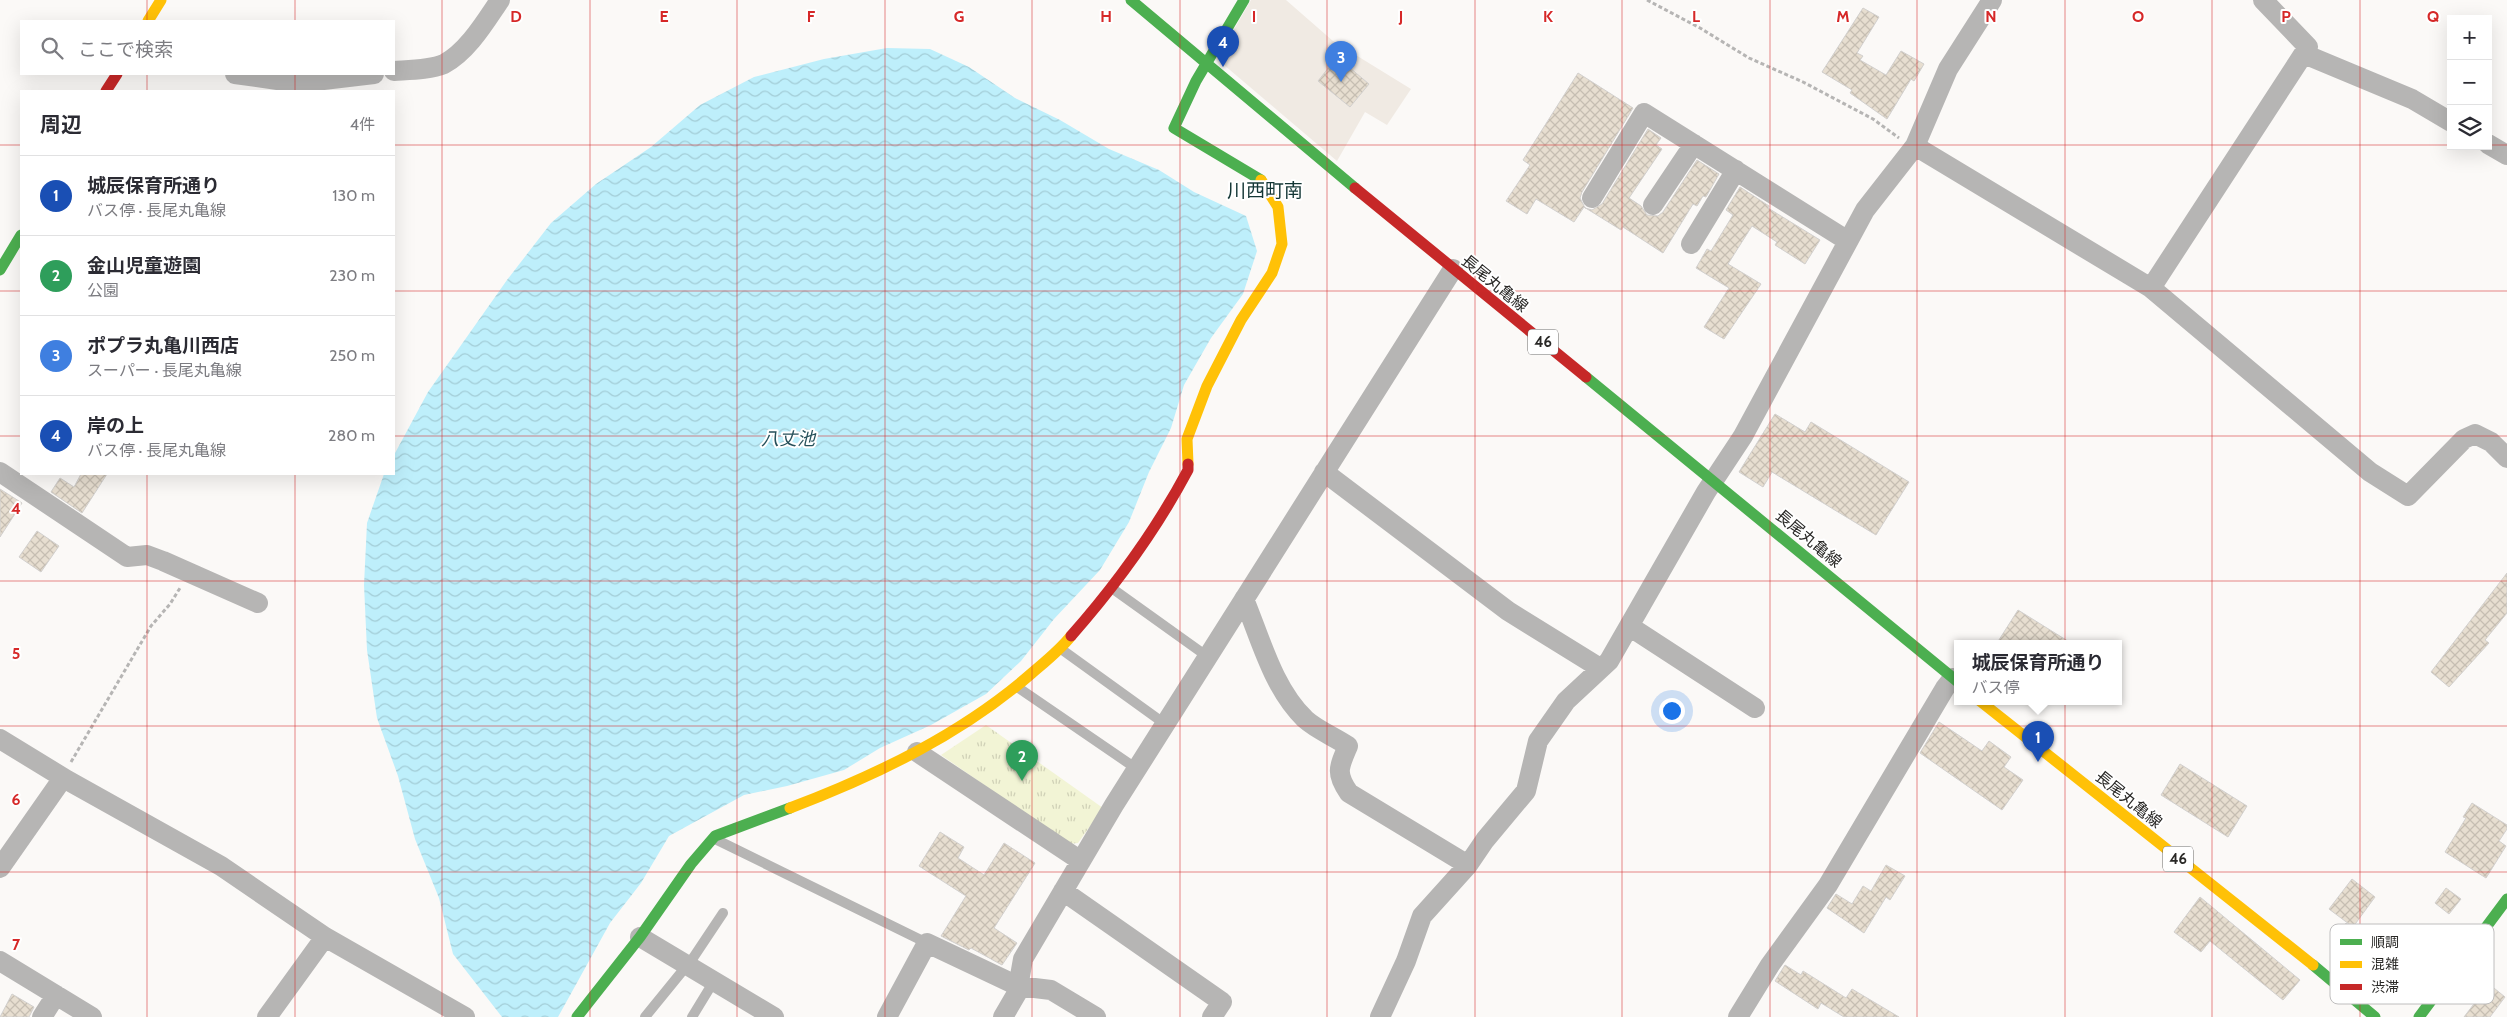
<!DOCTYPE html>
<html lang="ja">
<meta charset="utf-8">
<style>
body{margin:0;font-family:Cabin,"Noto Sans JP",sans-serif;background:#f2f2f3;color:#2b2b33}
.controls{position:absolute;right:15px;top:15px;display:grid;overflow:hidden;border-radius:0px;box-shadow:0 5px 20px #0002}
.controls button{width:45px;height:45px;display:grid;place-items:center;padding:0;border:0;border-bottom:1px solid #e1e1e2;background:#fff;color:#2b2b33;font:25px sans-serif}
.you{position:absolute;left:1671px;top:710px;width:18px;height:18px;margin:-12px;border:4px solid #fff;border-radius:50%;background:#1a73e8;box-shadow:0 0 0 8px #1a73e833}
.badge{display:grid;place-items:center;width:32px;height:32px;border-radius:50%;background:#1a73e8;color:#fff;font-size:16px;font-weight:700}
.pin{position:absolute;translate:-50% -41px;filter:drop-shadow(0 1px 2px #0008)}
.pin::after{content:'';position:absolute;top:26px;width:18px;height:15px;background:inherit;clip-path:polygon(0 0,100% 0,50% 100%)}
.popup{position:absolute;left:1954px;top:640px;width:168px;height:65px;box-sizing:border-box;display:grid;place-content:center;border-radius:0px;background:#fff;filter:drop-shadow(0 1px 4px #0005);font-size:16px;white-space:nowrap;color:#7c7c81}
.popup b{font-size:19px;color:#2b2b33}
.popup::after{content:'';position:absolute;left:50%;top:100%;margin-left:-10px;border:10px solid transparent;border-top-color:#fff}
.list{margin:0;padding:0;list-style:none}
h2{display:flex;justify-content:space-between;align-items:center;height:65px;margin:0;padding:0 20px;font-size:21px}
h2 small{font-size:16px;font-weight:400;color:#7c7c81}
.list li{display:grid;grid-template-columns:32px 1fr auto;gap:15px;align-items:center;box-sizing:border-box;height:80px;padding:0 20px;border-top:1px solid #e1e1e2}
.list b{display:block;font-size:19px;white-space:nowrap}
.list p{margin:0;font-size:16px;white-space:nowrap;color:#7c7c81}
.list em{font-size:16px;font-style:normal;color:#7c7c81}
.icon{flex:none;width:28px;height:28px;fill:none;stroke:currentColor;stroke-width:2;stroke-linecap:round;stroke-linejoin:round}
.map{position:relative;flex:none;width:2507px;height:1017px;overflow:hidden}
.search{position:absolute;background:#fff;box-shadow:0 5px 20px #0002;left:20px;top:20px;width:375px;height:55px;display:flex;align-items:center;gap:12px;box-sizing:border-box;padding:0 18px;border-radius:0px;color:#7c7c81;font-size:19px}
.panel{position:absolute;background:#fff;box-shadow:0 5px 20px #0002;left:20px;top:90px;width:375px;height:385px;border-radius:0px}
.map>svg:first-child{display:block}
.built{fill:#f0eae3}
.park{fill:url(#park-tufts)}
.water{fill:url(#water-waves)}
.building{fill:url(#building-cross-hatch);stroke:#d2d0ce}
.lines{fill:none;stroke-linecap:round;stroke-linejoin:round}
.path{stroke:#b6b5b4;stroke-width:3;stroke-dasharray:4 2.5;stroke-linecap:butt}
.lane{stroke:#b6b5b4;stroke-width:10}
.street{stroke:#b6b5b4;stroke-width:20}
.fast{stroke:#4caf50;stroke-width:11}
.slow{stroke:#ffc107;stroke-width:11}
.jam{stroke:#c62828;stroke-width:11}
.grid{fill:none;stroke:#d62828;stroke-width:1;stroke-opacity:0.55}
.labels{text-anchor:middle;stroke-width:4;stroke-linejoin:round;paint-order:stroke}
.shield{fill:#fff;stroke:#696867;stroke-width:1}
.shield-label{font-size:15px;font-weight:bold;fill:#292826}
.street-label{font-size:16px;fill:#292826;stroke:#fff}
.water-label{font-size:18px;font-style:italic;fill:#27515b;stroke:#fff}
.quarter-label{font-size:19px;fill:#133635;stroke:#fff}
.key{fill:#fff;stroke:#bfbebe;stroke-width:1}
.key-label{font-size:14px;fill:#292826}
.grid-label{font-size:16px;text-anchor:middle;font-weight:bold;fill:#d62828;stroke:#fff;stroke-width:4;stroke-linejoin:round;paint-order:stroke}
</style>
<div class="map">
<svg width="2507" height="1017" viewBox="0 0 2507 1017">
<defs>
<pattern id="park-tufts" width="24" height="20" patternUnits="userSpaceOnUse" patternTransform="scale(1.25)"><rect width="24" height="20" fill="#f2f4d5"/><path d="M3 7l-1-3M5 7V3M7 7l1-3M15 17l-1-3M17 17v-4M19 17l1-3" fill="none" stroke="#d0d1b7"/></pattern>
<pattern id="water-waves" width="16" height="10" patternUnits="userSpaceOnUse" patternTransform="scale(1.25)"><rect width="16" height="10" fill="#beeffb"/><path d="M0 5q4-4 8 0t8 0" fill="none" stroke="#a3cdd7"/></pattern>
<pattern id="building-cross-hatch" width="8" height="8" patternUnits="userSpaceOnUse" patternTransform="scale(1.25)"><rect width="8" height="8" fill="#e7ded0"/><path d="M0 0l8 8M0 8l8-8" fill="none" stroke="#c6beb2"/></pattern>
</defs>
<rect width="100%" height="100%" fill="#fbf9f7"/>
<path class="built" d="M1251 0H1286L1333 41 1411 89 1387 125 1365 112 1337 161 1217 59Z"/>
<path class="park" d="M986 725 1103 808 1078 843 1069 844 941 755Z"/>
<path class="water" d="M887 48 930 49 969 67 1015 98 1060 120 1109 149 1159 170 1194 192 1246 216 1257 251 1243 294 1211 338 1184 385 1171 428 1149 472 1129 522 1100 570 1054 619 1021 661 986 694 931 725 880 748 844 770 787 786 744 795 669 836 641 883 610 923 558 1017H502L453 954 439 898 415 839 398 776 377 718 367 650 364 585 367 523 384 474H394V455L428 392 507 280 551 223 596 184 651 147 700 105 754 77 824 59Z"/>
<path class="building" d="M1863 8 1879 17 1857 53 1863 56 1860 60 1886 75 1901 51 1924 64 1914 81 1911 79 1887 119 1850 93 1852 90 1822 72Z
M1337 57 1369 84 1350 107 1318 81Z
M1578 73 1633 108 1582 192 1580 198 1585 208 1592 210 1602 204 1648 129 1661 138 1656 145 1662 149 1629 198 1641 206 1647 215 1658 216 1663 212 1697 160 1719 174 1706 197 1703 196 1697 206 1693 204 1663 253 1623 227 1621 230 1584 207 1574 222 1536 199 1527 214 1506 201 1530 165 1523 160Z
M1740 187 1769 206 1768 208 1820 240 1805 264 1775 245 1777 242 1752 226 1728 264 1761 284 1724 339 1704 327 1729 288 1696 268 1707 249 1711 251 1733 215 1726 210Z
M1775 414 1805 432 1811 422 1909 482 1876 535 1772 472 1763 487 1739 472Z
M81 474H107L82 513 51 492 60 478 74 487Z
M0 489 22 503 0 537Z
M37 531 59 546 41 572 19 557Z
M2507 573V613L2485 640 2489 643 2449 687 2431 672Z
M2018 610 2071 643H1997Z
M1939 722 1982 751 1989 741 2011 757 2004 767 2023 780 2002 810 1920 753Z
M2180 764 2247 806 2228 837 2161 795Z
M2472 803 2507 825V829L2499 841 2506 846 2486 878 2445 852 2466 818 2463 817Z
M940 832 964 847 958 858 984 875 1004 843 1035 863 994 928 1017 943 1002 965 971 948 969 950 941 936 966 896 919 866Z
M1886 865 1905 876 1890 900 1886 897 1864 933 1827 908 1836 894 1852 904 1863 886 1871 891Z
M2352 879 2375 897 2353 927 2329 909Z
M2446 888 2461 899 2449 914 2435 903Z
M2200 897 2300 980 2283 1000 2210 941 2201 952 2174 932Z
M2346 923 2367 938 2355 954 2334 939Z
M1785 965 1801 975 1803 971 1846 998 1852 989 1899 1017H1844L1821 1003 1818 1009 1775 981Z
M2489 984 2505 997 2490 1017H2464Z
M12 994 34 1007 29 1017H0Z"/>
<g class="lines">
<path class="path" d="M1647 0 1700 28 1749 58 1803 82 1873 119 1899 138
M71 762 151 626 170 604 180 588"/>
<path class="lane" d="M1113 589 1208 657
M1061 649 1165 724
M1017 687 1137 769
M717 840 927 943
M645 1017 693 958 723 913
M692 1017 714 981"/>
<path class="street" d="M2304 54 2412 99 2451 122
M394 71C409 70 430 70 444 64 468 51 485 22 500 0
M235 74 298 83 374 74
M2488 144 2507 155
M1915 146 2151 288 2370 472 2408 496 2464 439 2475 434 2491 442 2507 458
M1592 198 1644 113 1848 241
M1653 205 1694 144
M1691 244 1736 170
M2151 288 2308 47 2263 0
M0 472 127 557 147 555 163 561 258 603
M1324 472 1508 611 1600 668
M1244 599C1261 640 1273 688 1305 719 1317 730 1335 737 1348 746 1339 767 1335 773 1349 793L1468 865
M1629 626 1755 708
M0 739 67 780 221 866 325 937 465 1017
M917 752 1081 861
M0 868 63 778
M1063 891 1222 1002 1212 1017
M640 937 774 1017
M0 961 92 1017
M42 1017 56 995
M267 1017 325 937
M887 1017 927 943 1018 986 1051 990 1096 1017
M1003 1017 1017 993 1023 959 1114 805 1453 269
M1380 1017 1406 961 1422 916 1468 865 1485 840 1526 791 1538 741 1566 701 1609 661 1706 492 1743 436 1865 210 1915 146 1948 69 1992 0
M1738 1017 1770 965 1828 885 1945 688 1953 678"/>
<path class="fast" d="M1131 0 1355 188
M1244 0 1196 81 1174 128 1261 180
M0 270 21 235
M1586 377 1958 682
M2313 965 2375 1017
M577 1017 640 937 691 864 715 836 790 808
M2419 1017 2507 899"/>
<path class="slow" d="M148 21 161 0
M1188 464 1187 439 1207 386 1241 320 1272 273 1282 244 1278 207 1261 180
M1980 701 2313 965
M790 808C877 775 962 734 1032 673 1046 661 1060 650 1071 636"/>
<path class="jam" d="M106 91 117 74
M1355 188 1586 377
M1071 636C1116 585 1156 530 1188 470V464"/>
</g>
<path class="grid" d="M147 0V21M295 0V21M442 0V1017M590 0V1017M737 0V1017M885 0V1017M1032 0V1017M1180 0V1017M1327 0V1017M1475 0V1017M1622 0V1017M1770 0V1017M1917 0V1017M2065 0V1017M2212 0V1017M2360 0V1017M147 74V91M295 74V91M0 145H21M394 145H2451M2488 145H2507M0 291H21M394 291H2507M0 436H21M394 436H2507M147 474V1017M295 474V1017M0 581H2507M0 726H2507M0 872H2507"/>
<g class="labels">
<g class="shield">
<rect x="1528" y="329.5" width="30" height="25" rx="4"/>
<rect x="2163" y="846.5" width="30" height="25" rx="4"/>
</g>
<g class="shield-label">
<text x="1543" y="347">46</text>
<text x="2178" y="864">46</text>
</g>
<g class="street-label">
<text transform="translate(1495 283) rotate(39)" y="6">長尾丸亀線</text>
<text transform="translate(1809 538) rotate(40)" y="6">長尾丸亀線</text>
<text transform="translate(2129 799) rotate(39)" y="6">長尾丸亀線</text>
</g>
<g class="water-label">
<text x="788" y="445">八丈池</text>
</g>
<g class="quarter-label">
<text x="1265" y="197">川西町南</text>
</g>
</g>
<rect x="2330" y="924" width="164" height="80" rx="8" class="key"/>
<rect x="2340" y="939" width="22" height="6" fill="#4caf50"/>
<rect x="2340" y="961" width="22" height="7" fill="#ffc107"/>
<rect x="2340" y="984" width="22" height="6" fill="#c62828"/>
<g class="key-label">
<text x="2371" y="947">順調</text>
<text x="2371" y="969">混雑</text>
<text x="2371" y="992">渋滞</text>
</g>
<g class="grid-label">
<text x="516" y="22">D</text>
<text x="664" y="22">E</text>
<text x="811" y="22">F</text>
<text x="959" y="22">G</text>
<text x="1106" y="22">H</text>
<text x="1254" y="22">I</text>
<text x="1401" y="22">J</text>
<text x="1548" y="22">K</text>
<text x="1696" y="22">L</text>
<text x="1843" y="22">M</text>
<text x="1991" y="22">N</text>
<text x="2138" y="22">O</text>
<text x="2286" y="22">P</text>
<text x="2433" y="22">Q</text>
<text x="16" y="514">4</text>
<text x="16" y="659">5</text>
<text x="16" y="805">6</text>
<text x="16" y="950">7</text>
</g>
</svg>
<div class="controls">
<button>+</button>
<button>−</button>
<button><svg class="icon" aria-label="layers" viewBox="0 0 24 24"><path d="M12 4l9 5-9 5-9-5zM3 14l9 5 9-5"/></svg></button>
</div>
<div class="you"></div>
<div class="pin badge" style="left:2038px;top:762px;background:#1a4fb4">1</div>
<div class="popup"><b>城辰保育所通り</b>バス停</div>
<div class="pin badge" style="left:1022px;top:781px;background:#2e9e5b">2</div>
<div class="pin badge" style="left:1341px;top:82px;background:#3f7fe0">3</div>
<div class="pin badge" style="left:1223px;top:67px;background:#1a4fb4">4</div>
<div class="search"><svg class="icon" aria-label="search" viewBox="0 0 24 24"><circle cx="10" cy="10" r="6"/><path d="M15 15l6 6"/></svg>ここで検索</div>
<section class="panel">
<h2>周辺<small>4件</small></h2>
<ul class="list">
<li><span class="badge" style="background:#1a4fb4">1</span><div><b>城辰保育所通り</b><p>バス停 · 長尾丸亀線</p></div><em>130 m</em></li>
<li><span class="badge" style="background:#2e9e5b">2</span><div><b>金山児童遊園</b><p>公園</p></div><em>230 m</em></li>
<li><span class="badge" style="background:#3f7fe0">3</span><div><b>ポプラ丸亀川西店</b><p>スーパー · 長尾丸亀線</p></div><em>250 m</em></li>
<li><span class="badge" style="background:#1a4fb4">4</span><div><b>岸の上</b><p>バス停 · 長尾丸亀線</p></div><em>280 m</em></li>
</ul>
</section>
</div>
